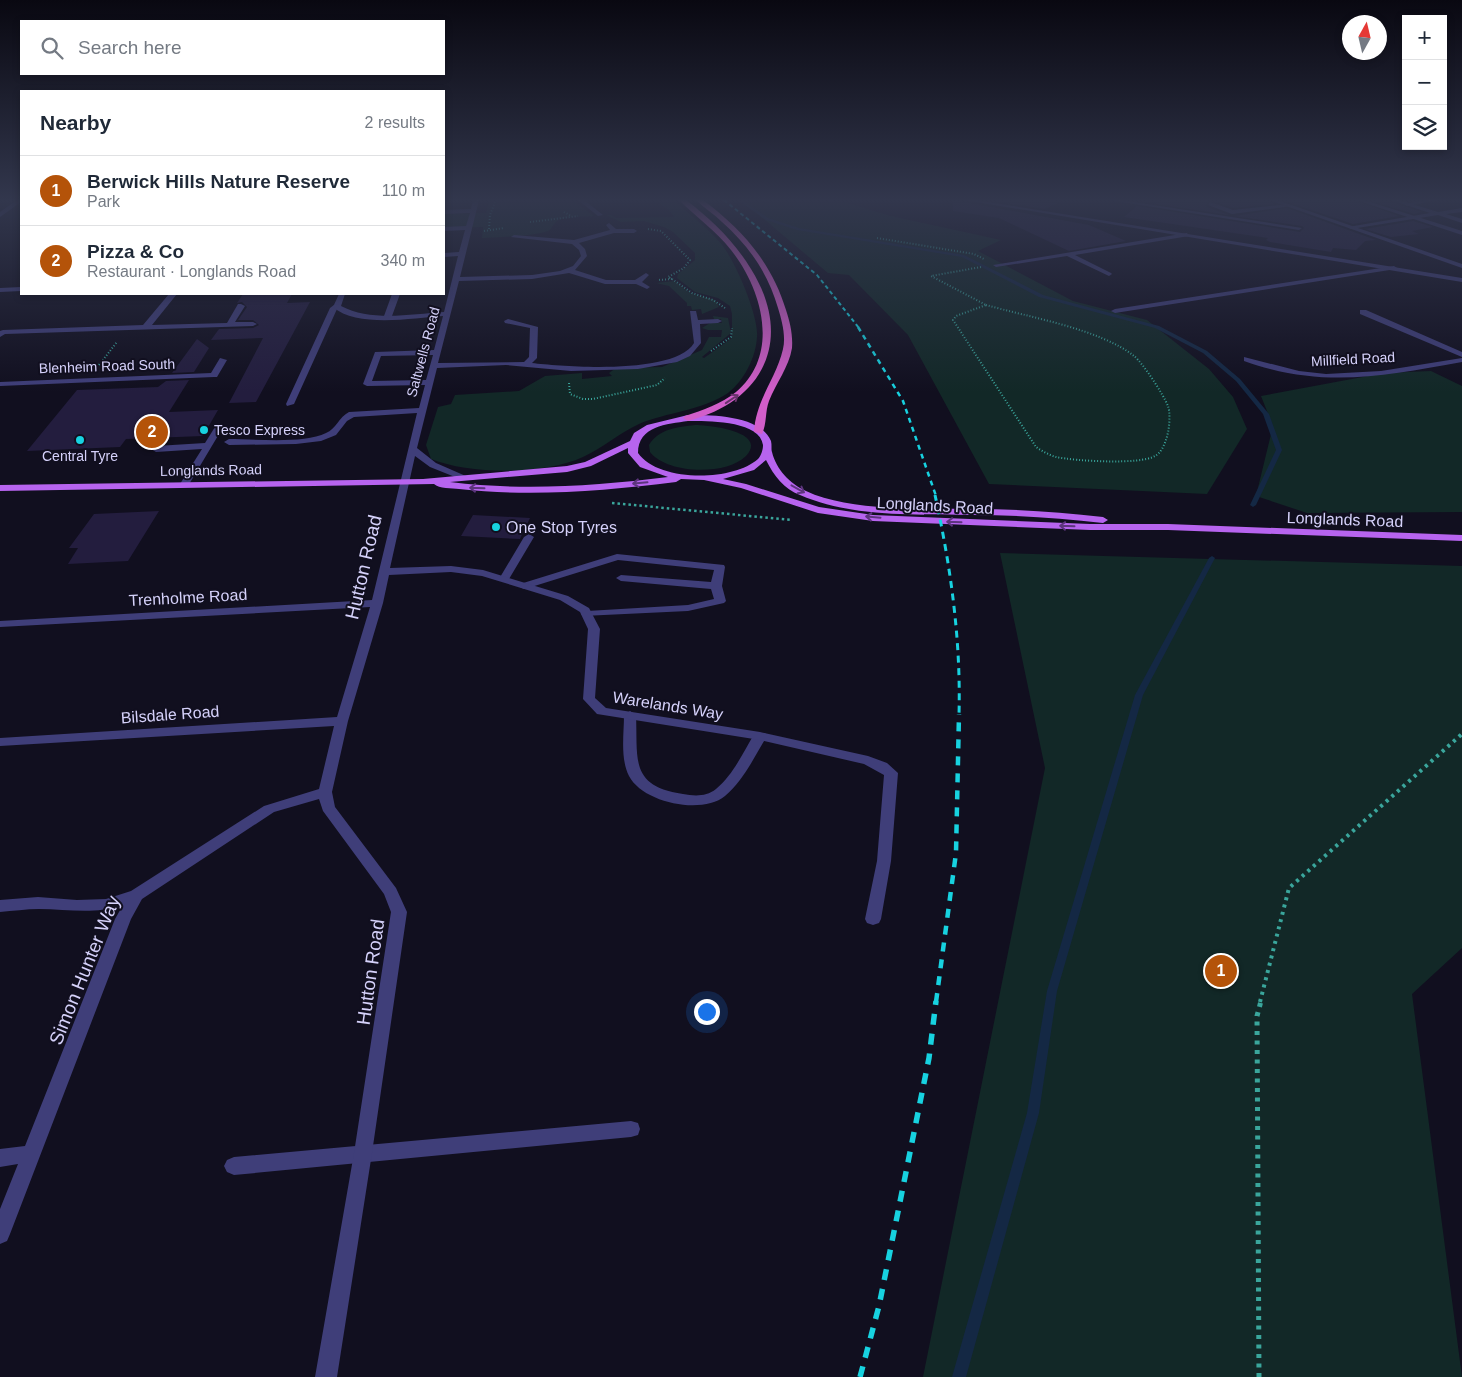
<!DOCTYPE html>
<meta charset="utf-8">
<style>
body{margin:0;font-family:Helvetica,sans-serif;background:#f6f6f7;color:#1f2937}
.controls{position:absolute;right:15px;top:15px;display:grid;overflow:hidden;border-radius:0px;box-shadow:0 2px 8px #0003}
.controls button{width:45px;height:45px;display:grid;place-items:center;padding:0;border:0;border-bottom:1px solid #e0e1e3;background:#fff;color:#1f2937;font:25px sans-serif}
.compass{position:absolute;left:1342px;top:15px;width:45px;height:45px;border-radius:50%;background:#fff;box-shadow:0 2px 8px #0003;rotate:8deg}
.you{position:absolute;left:706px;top:1011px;width:18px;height:18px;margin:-12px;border:4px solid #fff;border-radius:50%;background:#1a73e8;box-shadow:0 0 0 8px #1a73e833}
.badge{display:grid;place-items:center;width:32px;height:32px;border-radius:50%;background:#b45309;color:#fff;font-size:16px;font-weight:700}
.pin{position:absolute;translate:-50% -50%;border:2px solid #fff;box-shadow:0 1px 5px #0006}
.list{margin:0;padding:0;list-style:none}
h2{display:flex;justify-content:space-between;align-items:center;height:65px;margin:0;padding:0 20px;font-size:21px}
h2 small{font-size:16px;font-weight:400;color:#747a83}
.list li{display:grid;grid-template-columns:32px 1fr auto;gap:15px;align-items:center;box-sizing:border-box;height:70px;padding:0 20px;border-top:1px solid #e0e1e3}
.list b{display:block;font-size:19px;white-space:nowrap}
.list p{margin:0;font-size:16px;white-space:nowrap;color:#747a83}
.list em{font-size:16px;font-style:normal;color:#747a83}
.icon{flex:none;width:28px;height:28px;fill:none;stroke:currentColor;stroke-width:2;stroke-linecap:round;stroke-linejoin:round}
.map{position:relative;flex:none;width:1462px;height:1377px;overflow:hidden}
.search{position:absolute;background:#fff;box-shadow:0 2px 8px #0003;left:20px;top:20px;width:425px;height:55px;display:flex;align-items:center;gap:12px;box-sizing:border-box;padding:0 18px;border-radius:0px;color:#747a83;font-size:19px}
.panel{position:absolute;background:#fff;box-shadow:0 2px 8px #0003;left:20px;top:90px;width:425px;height:205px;border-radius:0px}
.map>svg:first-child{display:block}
.green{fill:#122827}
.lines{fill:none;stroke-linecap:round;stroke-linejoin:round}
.stream{fill:#142844;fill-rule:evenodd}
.building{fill:#231d3e}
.path-far3{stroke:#3aa69c;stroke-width:2;stroke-dasharray:1 2;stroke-linecap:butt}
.path-far2{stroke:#3aa69c;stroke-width:2.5;stroke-dasharray:2.5 3;stroke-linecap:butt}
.path-far1{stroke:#3aa69c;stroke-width:4;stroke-dasharray:3 4.5;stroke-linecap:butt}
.path{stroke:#3aa69c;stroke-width:5;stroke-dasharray:4 5.5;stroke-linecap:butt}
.service{fill:#3f3e79;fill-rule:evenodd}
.minor{fill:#3f3e79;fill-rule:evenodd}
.tertiary{fill:#3f3e79;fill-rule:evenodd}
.primary{fill:#b764ef;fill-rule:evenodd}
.trunk{fill:#d25eca;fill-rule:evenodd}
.rail-far4{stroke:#17d2e0;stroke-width:2;stroke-dasharray:4 3;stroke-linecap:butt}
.rail-far3{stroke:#17d2e0;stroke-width:2.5;stroke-dasharray:5 4.5;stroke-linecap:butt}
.rail-far2{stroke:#17d2e0;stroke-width:3;stroke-dasharray:7 5.5;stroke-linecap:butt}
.rail-far1{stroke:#17d2e0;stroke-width:4.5;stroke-dasharray:9 8;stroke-linecap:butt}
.rail{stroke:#17d2e0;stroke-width:5.5;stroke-dasharray:11 9;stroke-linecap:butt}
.oneway{stroke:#68336c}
.oneway2{stroke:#5c357d}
.poi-dot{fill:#17d2e0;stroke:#110f1f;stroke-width:2}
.labels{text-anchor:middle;stroke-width:4;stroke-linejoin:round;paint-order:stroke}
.far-street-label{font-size:14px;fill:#d5d1fa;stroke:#110f1f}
.far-poi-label{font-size:14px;fill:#d5d1fa;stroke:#110f1f;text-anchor:start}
.street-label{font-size:16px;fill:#d5d1fa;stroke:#110f1f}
.poi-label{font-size:16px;fill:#d5d1fa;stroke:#110f1f;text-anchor:start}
.near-street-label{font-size:19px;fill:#d5d1fa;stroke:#110f1f}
</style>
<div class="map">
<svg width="1462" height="1377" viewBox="0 0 1462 1377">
<rect width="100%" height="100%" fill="#110f1f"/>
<path class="green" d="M489 200H573L594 216C584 217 564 215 556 222 552 225 552 229 548 231 536 236 497 237 482 238L483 227 444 228V214L486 213Z
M654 200H673C687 212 715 234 725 249 737 266 759 317 757 337 756 357 744 381 728 393 701 411 667 412 639 424 619 433 603 448 583 457 544 475 471 475 431 459L426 445 438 407 451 404 455 395 519 391 545 376 582 373V379L612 376 609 373 616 368 662 367 702 350 709 337H721L722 330H708L702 328 710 323H722L721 319H714L713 316 728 318 731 333 702 357 704 358 732 338V314L730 306 718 298 695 292 677 278 678 274 695 260V253L673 232 664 227 644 221 621 222 606 215H611L616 218 674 217 669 210Z
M741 200H838L891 216 1001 240 978 251 1073 301 1147 320 1209 369 1233 397 1247 429 1207 494 989 484 908 335 849 275 828 273Z
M674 281 690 293 715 300 719 307 702 314 701 309 692 310 691 306H687V303L669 286 656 283Z
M1431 371 1462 386V512L1307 513 1256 496 1273 426 1261 396 1384 373Z
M695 425C707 425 769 431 746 456 726 476 667 474 650 452L649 445C658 429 678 427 695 425Z
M1000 553 1462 566V948L1412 994 1462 1377H923L1045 768Z"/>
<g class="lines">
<path class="stream" d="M738 200H742L768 218 799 228 964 255 1043 295 1159 326 1207 351 1240 379 1269 414 1282 450 1256 505 1253 507 1250 505 1276 450 1263 414 1236 381 1203 353 1155 328 1039 297 962 257 797 230 766 220Z
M1212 556 1215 558 1143 695 1057 991 1039 1113 966 1377H952L1027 1113 1047 991 1135 695 1209 558Z"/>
</g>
<path class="building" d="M953 200 1089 225 1126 241 1069 251 999 218 953 211Z
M986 200H1064L1045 209Z
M1145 200H1267L1274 204 1233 208 1211 200 1206 204 1207 207 1229 215 1143 202Z
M1282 200H1354L1399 216 1353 224Z
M1369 200H1386L1422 212 1414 214Z
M1137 206 1300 232 1304 228 1302 226 1234 216 1287 208 1376 240 1365 241 1356 250 1333 248 1331 252 1270 242 1266 240 1268 238 1124 217Z
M1413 221 1433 227 1412 231 1419 234 1391 237 1365 229Z
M243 294H292L287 303 310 302 256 402 229 403 263 338 211 340 219 329 253 328 259 325 253 320H238L247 307 242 302 237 303Z
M197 339 209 348 194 372 172 373Z
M189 380 169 412 218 410 203 436 126 439 120 447 27 451 77 390 158 387 166 381Z
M159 511 128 561 68 564 78 548H69L94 514Z
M473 515 530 518 520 539 461 536Z"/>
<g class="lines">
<path class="path-far3" d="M564 212 571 216
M530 222 578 216
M489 229 490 215 496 200
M648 229 661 231 690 260 684 268 668 277 672 279 658 280
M484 231 504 228
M877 238 974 254 984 259
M981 267 931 276 986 305
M672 279 692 293 713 300 725 308
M986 305C1028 317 1100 329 1134 356 1143 363 1163 394 1168 406 1172 418 1168 449 1155 456 1140 465 1075 461 1056 457 1049 455 1042 451 1036 447L953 320 956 316Z
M711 351 731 337 732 328
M99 365 117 342
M569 383 570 394 583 399H593L657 385 665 378"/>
<path class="path-far2" d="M612 503 792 520"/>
<path class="path-far1" d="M1260 1002 1289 888 1462 734"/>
<path class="path" d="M1259 1377 1257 1016 1261 1001"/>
<path class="service" d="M1109 200H1121L1302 228 1299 230Z
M1356 200H1364L1462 231V235Z
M1425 200H1437L1407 206 1404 204Z
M1210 202 1233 210 1289 204 1292 206 1232 214 1208 205Z
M392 294H400L392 316 388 318 384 316Z
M334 305 341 307 337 309 294 404 287 406 286 404 330 308Z
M218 426 222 429 188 486 185 487 180 484 202 449 156 452 151 449 156 446 205 443 215 427Z
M529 534 534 537 509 579 508 581H500L499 579 524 537Z
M617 554 724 565 725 567 722 586 726 601 724 603 688 611 583 616 581 614 587 611 688 605 714 599 711 589 621 581 616 578 621 575 711 582 714 570 618 560 528 588 524 589 518 586 520 584Z
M630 711 636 715C638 759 629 786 683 794 694 796 706 797 716 789 734 774 743 752 755 733H765L767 736C755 756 743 781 725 796 702 815 643 803 629 776 620 758 624 734 624 715Z
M631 1121 638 1123 640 1129 638 1135 631 1137 234 1175 227 1172 224 1166 227 1160 234 1157Z"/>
<path class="minor" d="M17 200H21V202L0 217V212Z
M473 200H479L460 277 532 275 560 271 573 266 581 256 579 250 572 244 511 237 514 235 574 240 610 230 606 225 609 223 616 229H634L637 231 634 233H614L579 243 585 249 587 256 575 270 606 280H635L646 273 649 275 642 282 650 287 647 289 636 284H605L569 273 532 279 459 281 438 363 524 362 529 357 530 328 505 323 504 321 508 319 538 327 537 358 532 363C565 367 675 375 694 343L690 311H696L698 320 718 319 722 321 718 323 700 324 701 343 690 356 677 362 638 369 571 371 506 365 437 368 417 448 436 463 468 477 463 480 460 479 430 467 415 456 390 568 451 566 483 570 568 596 589 608 600 629 595 698 606 708 760 732 868 756 887 763 898 773 891 861 881 919 879 923 873 925 867 923 865 919 877 861 884 775 864 764 760 740 597 714 583 699 588 629 580 612 560 600 482 576 451 572 389 575 383 603 348 721 332 792 335 807 396 888 407 912 372 1153 337 1377H315L354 1153 391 912 384 894 323 811 319 799 274 812 142 899 131 919 10 1234 7 1241 0 1244V1209L18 1164 0 1167V1149L25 1146 115 919 123 905C94 915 68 909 39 909 26 909 13 911 0 912V900L38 897 77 900 106 899 131 891 264 806 319 789 334 726 0 746V738L337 717 370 607 0 627V621L372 600 417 413 354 417 347 421 336 435 321 441 296 444 229 445 224 442 229 439C255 439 304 444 326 433 336 429 339 417 349 412L419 408 425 385 367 386 363 384 375 352 434 350 443 316C413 318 357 328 333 307L339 294H345L341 306C371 322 411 314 444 312L458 256 444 257V253L459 252 465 230 444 231V227L466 226 470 213 444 214V210L471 209ZM433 355 426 380 372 381 381 356Z
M578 200H584L603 215 598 216Z
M827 200H834L831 202Z
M1391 200H1399L1438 212 1462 208V212L1446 214 1462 219V223L1438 215 1351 229 1348 227 1430 213Z
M1187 233 1189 236 1075 255 1111 273 1112 274 1109 276 1067 256 996 267 993 265Z
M1394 266 1397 268 1396 269 1115 313 1111 311 1115 309Z
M21 287V291L0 292V288Z
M169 294H177L152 325 227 323 238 304H241L245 306 235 322H253L257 324 253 326 5 334 0 337V331L3 330 143 325Z
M1360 310H1366L1462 352V357L1360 314Z
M1244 357 1299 371 1326 374 1381 371 1462 358V362C1383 376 1323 389 1244 361Z
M220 358 227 360 217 377H214L0 386V382L211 373Z"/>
<path class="tertiary" d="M964 200H976L1462 278V282Z
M1269 200H1277L1462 264V268Z"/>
<path class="primary" d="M688 415C711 415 760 415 771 441 772 445 771 449 772 452 776 469 790 484 806 491 850 512 925 508 974 509 1017 509 1060 512 1103 517L1108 520 1103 523C1060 518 1017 515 973 515 917 514 853 518 800 495 784 489 774 476 766 460L754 470 723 479 746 484 819 507 873 515 1090 524H1168L1462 535V541L1168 530H1090L873 521 818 513 741 488 704 480 681 479 676 482C604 491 531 497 459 489 452 488 439 489 434 484L0 491V485L423 479 567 466 585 462 630 441 634 433 647 425ZM688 421C706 421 760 420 763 445 763 450 761 456 758 459 732 482 658 482 638 453 638 426 667 424 688 421ZM628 448V453L640 467 668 477C595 486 523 491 450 482L567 472 591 466Z"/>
<path class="trunk" d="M679 200H686C711 219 734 241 751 269 794 338 765 401 688 421L683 418 685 416C703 410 721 404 736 392 781 354 762 289 731 250 716 231 696 217 679 200Z
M696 200H703C742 229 772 263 786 310 790 322 793 335 792 348 789 367 776 383 769 401 765 411 767 424 762 434L754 432C756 399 776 379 783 349 786 336 782 321 778 308 768 273 749 246 722 222 714 214 704 208 696 200Z"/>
<path class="rail-far4" d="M724 200 817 275 859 328"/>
<path class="rail-far3" d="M858 327 903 401 936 496"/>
<path class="rail-far2" d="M935 495C951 568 961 641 959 715"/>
<path class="rail-far1" d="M936 1002 956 853 959 714"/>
<path class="rail" d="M860 1377 879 1306 929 1058 936 1001"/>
</g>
<defs><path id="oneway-shaft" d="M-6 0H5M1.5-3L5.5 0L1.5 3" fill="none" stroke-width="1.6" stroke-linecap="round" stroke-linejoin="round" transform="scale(1.25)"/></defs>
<use class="oneway" href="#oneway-shaft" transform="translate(732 399) rotate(-34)"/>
<g class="oneway2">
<use href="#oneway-shaft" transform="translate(640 483) rotate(175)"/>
<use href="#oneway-shaft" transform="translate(477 488) rotate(-178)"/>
<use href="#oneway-shaft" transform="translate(798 489) rotate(29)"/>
<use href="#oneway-shaft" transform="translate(873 517) rotate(-175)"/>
<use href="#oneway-shaft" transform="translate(954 522) rotate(-178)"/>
<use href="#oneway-shaft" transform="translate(1067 526) rotate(-178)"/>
</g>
<linearGradient id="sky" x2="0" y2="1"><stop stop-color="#090811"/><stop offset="0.51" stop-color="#32374d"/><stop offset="1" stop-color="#32374d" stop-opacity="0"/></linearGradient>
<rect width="1462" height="392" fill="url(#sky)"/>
<g class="poi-dot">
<circle cx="204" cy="430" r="5"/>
<circle cx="80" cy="440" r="5"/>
<circle cx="496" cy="527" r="5"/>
</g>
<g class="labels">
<g class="far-street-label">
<text transform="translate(423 352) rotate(-75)" y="5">Saltwells Road</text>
<text transform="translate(1353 359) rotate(-3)" y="5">Millfield Road</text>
<text transform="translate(107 366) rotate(-2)" y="5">Blenheim Road South</text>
<text transform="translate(211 470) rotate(-1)" y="5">Longlands Road</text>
</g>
<g class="far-poi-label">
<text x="214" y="435">Tesco Express</text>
<text x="80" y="461" text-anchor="middle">Central Tyre</text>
</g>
<g class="street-label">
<text transform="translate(935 505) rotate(3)" y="6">Longlands Road</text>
<text transform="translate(1345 519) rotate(2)" y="6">Longlands Road</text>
<text transform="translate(188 597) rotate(-3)" y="6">Trenholme Road</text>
<text transform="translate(668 705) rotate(9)" y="6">Warelands Way</text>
<text transform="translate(170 714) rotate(-4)" y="6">Bilsdale Road</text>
</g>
<g class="poi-label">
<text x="506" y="533">One Stop Tyres</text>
</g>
<g class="near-street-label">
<text transform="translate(363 567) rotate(-77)" y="7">Hutton Road</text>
<text transform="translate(84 970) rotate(-68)" y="7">Simon Hunter Way</text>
<text transform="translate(370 972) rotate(-82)" y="7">Hutton Road</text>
</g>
</g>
</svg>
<div class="controls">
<button>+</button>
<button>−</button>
<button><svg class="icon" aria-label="layers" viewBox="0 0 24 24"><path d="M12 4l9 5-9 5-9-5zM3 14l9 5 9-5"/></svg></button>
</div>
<svg class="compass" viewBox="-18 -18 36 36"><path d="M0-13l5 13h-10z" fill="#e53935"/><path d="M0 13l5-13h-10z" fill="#747a83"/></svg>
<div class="you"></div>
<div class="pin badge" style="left:1221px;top:971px">1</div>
<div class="pin badge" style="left:152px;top:432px">2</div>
<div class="search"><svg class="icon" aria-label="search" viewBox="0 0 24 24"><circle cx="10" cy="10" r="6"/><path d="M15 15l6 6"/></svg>Search here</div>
<section class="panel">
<h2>Nearby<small>2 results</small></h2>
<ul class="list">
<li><span class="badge">1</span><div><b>Berwick Hills Nature Reserve</b><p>Park</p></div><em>110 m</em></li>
<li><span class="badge">2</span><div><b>Pizza &amp; Co</b><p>Restaurant · Longlands Road</p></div><em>340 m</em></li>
</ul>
</section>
</div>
